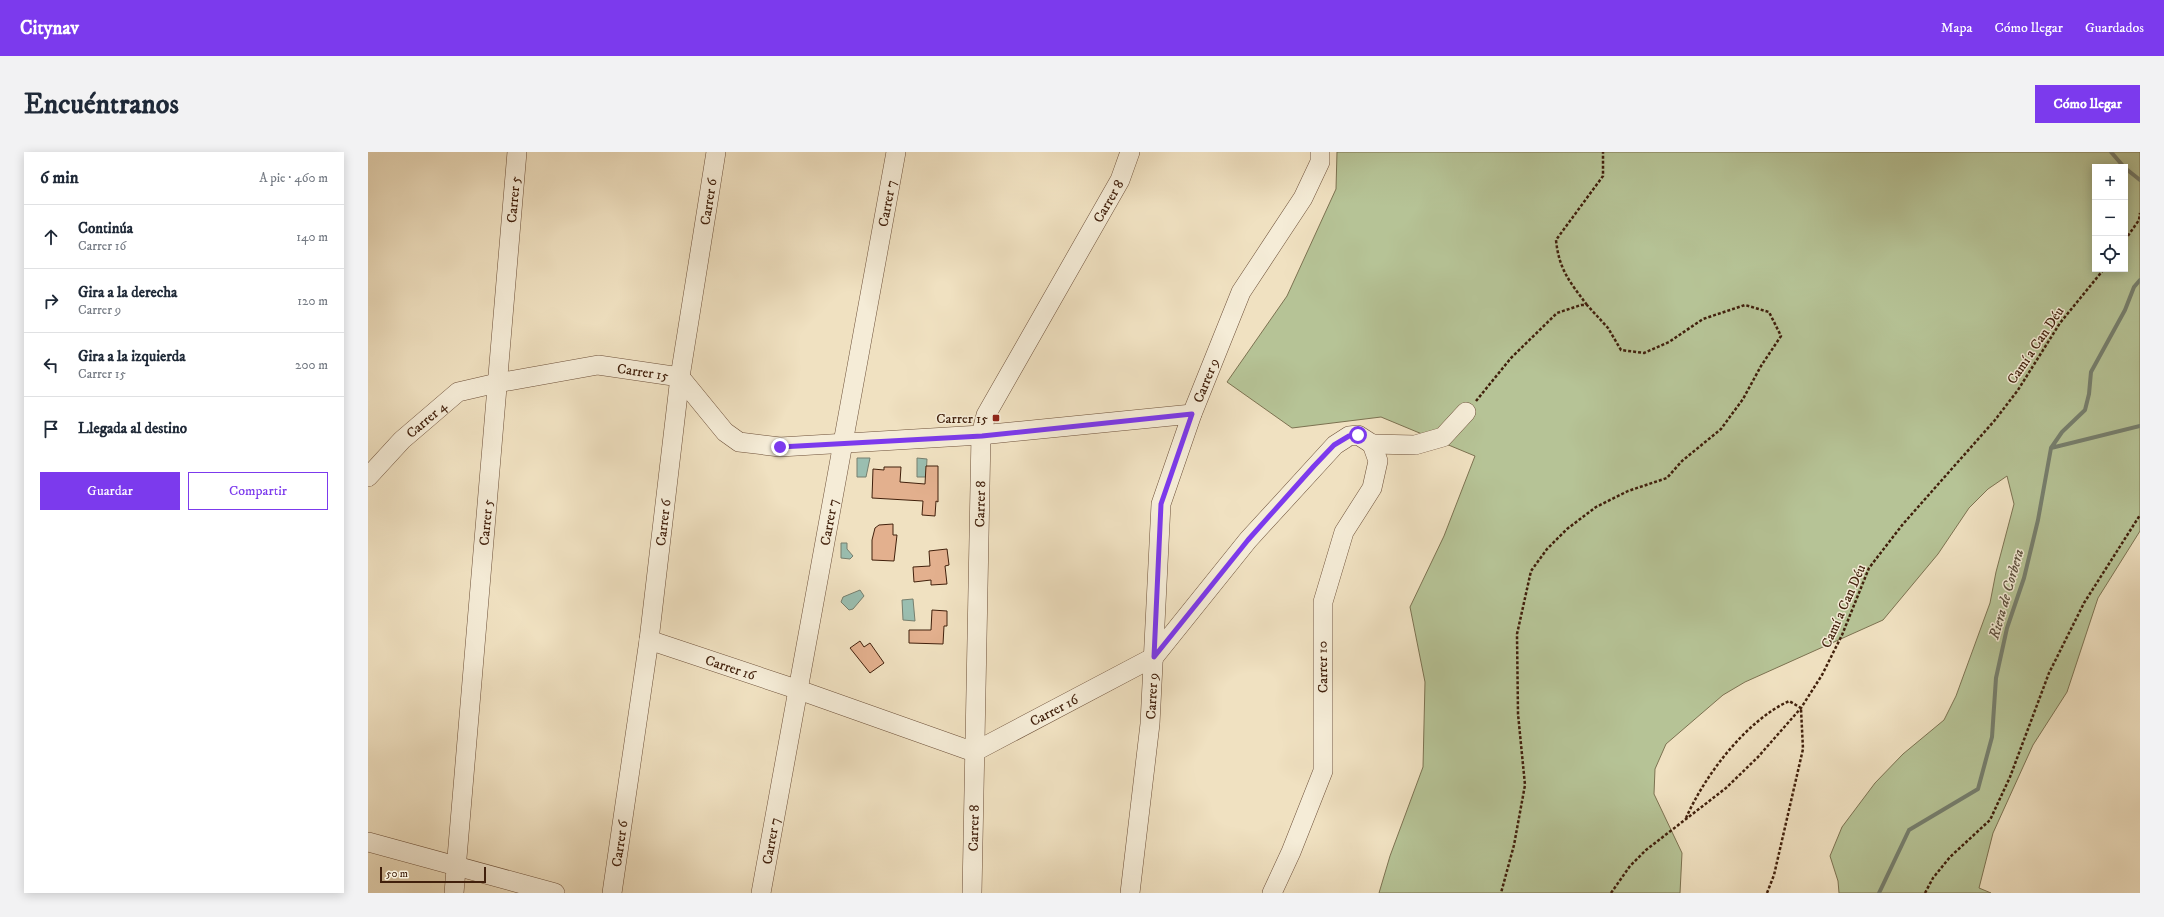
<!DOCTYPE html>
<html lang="es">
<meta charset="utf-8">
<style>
body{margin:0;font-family:"IM FELL DW Pica",serif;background:#f2f2f3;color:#1f2937}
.controls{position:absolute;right:12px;top:12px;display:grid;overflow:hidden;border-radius:0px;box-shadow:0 2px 10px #0003}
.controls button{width:36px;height:36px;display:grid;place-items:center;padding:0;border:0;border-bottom:1px solid #e0e1e3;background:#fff;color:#1f2937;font:20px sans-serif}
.scale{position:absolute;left:12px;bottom:10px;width:106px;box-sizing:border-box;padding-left:4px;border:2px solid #41200c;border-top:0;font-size:11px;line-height:14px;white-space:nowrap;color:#41200c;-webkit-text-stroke:3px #f5ecd7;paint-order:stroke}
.stop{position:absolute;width:12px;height:12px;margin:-9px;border:3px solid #7c3aed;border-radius:50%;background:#fff}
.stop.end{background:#7c3aed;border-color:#fff;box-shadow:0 1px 4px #0008}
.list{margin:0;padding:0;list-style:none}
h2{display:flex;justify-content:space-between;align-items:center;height:52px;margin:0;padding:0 16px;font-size:17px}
h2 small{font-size:13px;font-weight:400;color:#747a83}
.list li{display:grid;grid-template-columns:26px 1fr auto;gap:12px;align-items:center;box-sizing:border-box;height:64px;padding:0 16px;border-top:1px solid #e0e1e3}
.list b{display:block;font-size:15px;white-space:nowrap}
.list p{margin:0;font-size:13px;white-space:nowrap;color:#747a83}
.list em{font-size:13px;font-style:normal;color:#747a83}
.actions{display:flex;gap:8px;padding:12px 16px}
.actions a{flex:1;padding:9px 0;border:1px solid #7c3aed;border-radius:0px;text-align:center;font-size:14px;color:#7c3aed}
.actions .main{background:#7c3aed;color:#fff}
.icon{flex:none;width:22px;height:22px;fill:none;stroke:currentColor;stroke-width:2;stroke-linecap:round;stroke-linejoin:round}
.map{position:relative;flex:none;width:1772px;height:741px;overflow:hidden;border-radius:0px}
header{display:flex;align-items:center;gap:24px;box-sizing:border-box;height:56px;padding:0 20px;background:#7c3aed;color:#fff}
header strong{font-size:19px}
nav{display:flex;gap:22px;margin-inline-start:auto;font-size:14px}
.intro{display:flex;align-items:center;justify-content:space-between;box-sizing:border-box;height:96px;padding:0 24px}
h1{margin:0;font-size:28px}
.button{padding:10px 18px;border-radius:0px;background:#7c3aed;color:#fff;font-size:14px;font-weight:700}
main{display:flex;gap:24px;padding:0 24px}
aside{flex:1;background:#fff;border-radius:0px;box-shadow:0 2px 10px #0003}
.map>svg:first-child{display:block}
.green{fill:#b6c396;stroke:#7c7251;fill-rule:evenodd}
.water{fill:#9abeb0;stroke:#767f6e}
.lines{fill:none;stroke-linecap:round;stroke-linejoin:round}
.stream{stroke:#767f6e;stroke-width:4}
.building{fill:#e3b08e;stroke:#41200c}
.minor-casing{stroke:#6d5039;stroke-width:20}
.path{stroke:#41200c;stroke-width:2.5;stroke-dasharray:3 2;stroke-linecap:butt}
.minor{stroke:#f5ecd7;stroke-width:19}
.route{stroke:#7c3aed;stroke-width:5}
.poi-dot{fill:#8f2418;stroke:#f5ecd7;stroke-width:1.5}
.labels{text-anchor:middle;stroke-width:3;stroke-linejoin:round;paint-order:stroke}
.street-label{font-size:14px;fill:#41200c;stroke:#f5ecd7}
.poi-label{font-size:14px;fill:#41200c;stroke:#f5ecd7;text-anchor:end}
.water-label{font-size:15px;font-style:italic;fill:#5c4f3d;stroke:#f5ecd7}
</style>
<header>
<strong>Citynav</strong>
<nav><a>Mapa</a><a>Cómo llegar</a><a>Guardados</a></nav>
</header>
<div class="intro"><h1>Encuéntranos</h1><a class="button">Cómo llegar</a></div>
<main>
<aside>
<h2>6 min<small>A pie · 460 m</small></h2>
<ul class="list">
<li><svg class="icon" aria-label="ahead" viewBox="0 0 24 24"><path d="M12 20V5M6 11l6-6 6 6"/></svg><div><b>Continúa</b><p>Carrer 16</p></div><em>140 m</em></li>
<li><svg class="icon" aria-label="right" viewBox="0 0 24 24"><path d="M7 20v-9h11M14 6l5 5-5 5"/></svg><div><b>Gira a la derecha</b><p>Carrer 9</p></div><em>120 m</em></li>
<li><svg class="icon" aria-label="left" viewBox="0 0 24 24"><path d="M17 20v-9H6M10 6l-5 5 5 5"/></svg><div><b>Gira a la izquierda</b><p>Carrer 15</p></div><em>200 m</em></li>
<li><svg class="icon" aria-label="arrive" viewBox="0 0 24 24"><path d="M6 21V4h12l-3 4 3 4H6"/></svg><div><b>Llegada al destino</b></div></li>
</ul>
<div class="actions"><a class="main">Guardar</a><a>Compartir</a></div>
</aside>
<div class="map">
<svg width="1772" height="741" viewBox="0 0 1772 741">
<rect width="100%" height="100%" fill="#f0e1c1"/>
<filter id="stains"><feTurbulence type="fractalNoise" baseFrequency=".005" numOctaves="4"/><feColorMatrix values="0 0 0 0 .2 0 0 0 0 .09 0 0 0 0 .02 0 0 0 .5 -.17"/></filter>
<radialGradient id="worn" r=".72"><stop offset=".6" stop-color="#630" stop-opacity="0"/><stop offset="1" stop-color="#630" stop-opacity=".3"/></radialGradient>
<path class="green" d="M969 0H1772V379L1730 446 1699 540 1665 593 1625 681 1611 736 1623 741H1471L1470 729 1462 704 1474 675 1507 631 1535 602 1576 568 1588 544 1622 451 1628 420 1646 352 1639 324 1620 337 1601 356 1570 402 1515 468 1377 530 1355 543 1298 592 1287 617 1286 642 1314 701 1312 741H1011L1022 704 1055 615 1057 530 1042 455 1076 384 1107 304 1013 265 924 276 859 230 919 144 968 37ZM1727 15H1757V117H1727Z"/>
<path class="water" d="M489 306H502L498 325H489Z
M549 306 559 307 558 325H549Z
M473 391H479V397L485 404 482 407 473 406Z
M492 438 496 444 485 457 481 458 473 450 475 445Z
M545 447 547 469 535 468 534 448Z"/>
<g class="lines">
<path class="stream" d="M1743 0 1756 15
M1757 16 1772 28
M1683 296 1772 274
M1511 741 1541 678 1610 637 1624 585 1628 526 1639 476 1656 426 1670 368 1683 296 1694 280 1717 258 1721 242 1723 220 1757 158 1766 135 1772 128"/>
</g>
<path class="building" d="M558 314H570V350L568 349 567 364 554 363 555 349 504 346 505 317 516 318V315H533L532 330 557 332Z
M525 372V383H529L526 409 504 408V388L507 376 511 373Z
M579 397 581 413 577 414 579 432 563 433V428L546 430 545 415 562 414 561 399Z
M564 458 579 459V474H576L575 492 541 491V478H563Z
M492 489 496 495 502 491 516 511 502 521 482 496Z"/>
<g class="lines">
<g class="minor-casing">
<g id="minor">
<path d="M1004 292 1047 293 1075 285 1098 260"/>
<path id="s1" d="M0 325 34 288 90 240 129 231 230 213 312 225 357 280 371 290 412 295 613 283 824 262"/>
<path id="s2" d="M281 488 431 538 606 600 786 505 880 388 967 293 981 284 990 283 1004 292"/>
<path d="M0 690 187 741"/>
<path id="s3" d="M86 741 149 0"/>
<path id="s4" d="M244 741 281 488 312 225 348 0"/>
<path id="s5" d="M393 741 528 0"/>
<path id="s6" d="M604 741 613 283 618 263 752 28 762 0"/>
<path id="s7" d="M762 741 782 572 793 352 824 262 873 140 935 46 952 10V0"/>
<path d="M904 741 923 700 955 619V450L976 380 1004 336 1010 309 1004 292"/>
</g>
</g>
<path class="path" d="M1757 88 1771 68 1772 61
M1219 153C1202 130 1191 118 1188 88L1235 24V0
M1108 249 1143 206 1189 161 1213 153H1219L1240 176 1253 198 1276 201 1301 190 1335 167 1377 153 1401 160 1413 184 1393 214 1375 247 1353 277 1314 309 1299 326 1260 339 1228 355 1199 377 1179 397 1163 419 1149 482 1150 562 1157 633 1146 693 1133 741
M1318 666C1337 623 1378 569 1421 549L1433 556
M1243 741 1262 714 1278 698 1358 636 1390 605 1433 556 1454 523 1474 483 1501 416 1535 372 1627 268 1650 238 1692 171 1736 117
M1399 741 1406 723 1435 597 1433 557
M1557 741 1565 726 1582 705 1622 668 1642 625 1681 521 1716 451 1772 363"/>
<use href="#minor" class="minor"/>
</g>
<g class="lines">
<path class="route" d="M412 295 614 284 824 262 793 352 786 505 880 388 946 314 966 293 981 284 990 283"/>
</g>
<rect class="poi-dot" x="624" y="262" width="8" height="8" rx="2"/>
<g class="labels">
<g class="street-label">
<text dy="5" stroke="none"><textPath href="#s3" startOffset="696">Carrer 5</textPath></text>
<text dy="5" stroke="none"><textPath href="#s6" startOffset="725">Carrer 8</textPath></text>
<text dy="5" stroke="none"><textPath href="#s4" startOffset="698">Carrer 6</textPath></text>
<text dy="5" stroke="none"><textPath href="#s5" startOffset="701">Carrer 7</textPath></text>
<text transform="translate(1667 193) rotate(-56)" y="5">Camí a Can Déu</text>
<text dy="5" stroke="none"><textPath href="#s1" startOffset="312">Carrer 15</textPath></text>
<text dy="5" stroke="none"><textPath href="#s7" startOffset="522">Carrer 9</textPath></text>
<text dy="5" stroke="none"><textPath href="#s1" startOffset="82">Carrer 4</textPath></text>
<text dy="5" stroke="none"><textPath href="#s6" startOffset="389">Carrer 8</textPath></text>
<text dy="5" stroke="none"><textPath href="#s3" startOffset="372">Carrer 5</textPath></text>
<text dy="5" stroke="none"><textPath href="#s4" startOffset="374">Carrer 6</textPath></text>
<text dy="5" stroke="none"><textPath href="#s5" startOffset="377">Carrer 7</textPath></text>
<text transform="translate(1475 454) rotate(-66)" y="5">Camí a Can Déu</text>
<text dy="5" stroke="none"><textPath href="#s2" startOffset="86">Carrer 16</textPath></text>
<text transform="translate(954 515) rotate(-91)" y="5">Carrer 10</text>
<text dy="5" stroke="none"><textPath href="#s7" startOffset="198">Carrer 9</textPath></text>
<text dy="5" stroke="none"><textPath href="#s2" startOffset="434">Carrer 16</textPath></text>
<text dy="5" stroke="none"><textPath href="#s6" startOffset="65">Carrer 8</textPath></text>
<text dy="5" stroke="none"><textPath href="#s5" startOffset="53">Carrer 7</textPath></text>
<text dy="5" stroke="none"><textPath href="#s4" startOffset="50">Carrer 6</textPath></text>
</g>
<g class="poi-label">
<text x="620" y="271">Carrer 15</text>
</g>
<g class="water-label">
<text transform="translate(1638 442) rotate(-74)" y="5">Riera de Corbera</text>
</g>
</g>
<rect width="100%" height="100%" filter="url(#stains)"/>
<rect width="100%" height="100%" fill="url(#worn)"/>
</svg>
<div class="controls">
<button>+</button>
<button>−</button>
<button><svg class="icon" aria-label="locate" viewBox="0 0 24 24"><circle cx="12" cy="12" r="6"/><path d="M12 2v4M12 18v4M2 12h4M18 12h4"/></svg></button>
</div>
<div class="scale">50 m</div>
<div class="stop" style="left:990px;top:283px"></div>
<div class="stop end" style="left:412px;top:295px"></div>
</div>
</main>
